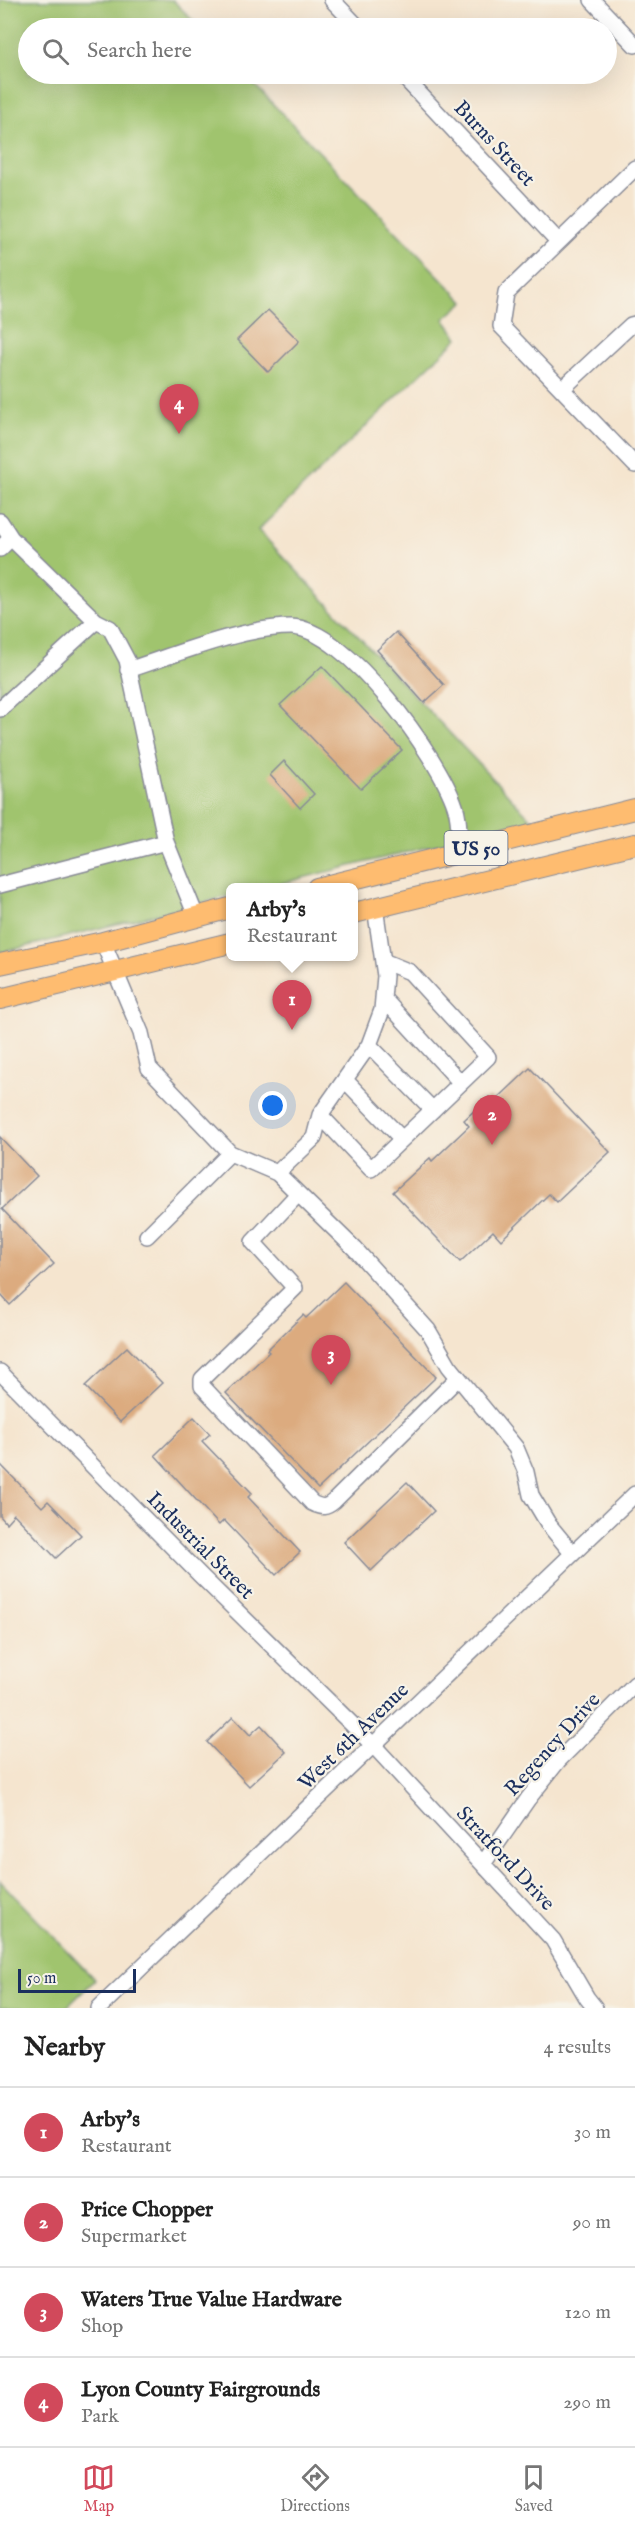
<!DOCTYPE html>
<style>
body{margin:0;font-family:"IM FELL English",serif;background:#f2f2f2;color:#222}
.scale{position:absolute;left:18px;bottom:15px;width:118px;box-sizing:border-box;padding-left:6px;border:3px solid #1b2f5e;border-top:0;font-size:16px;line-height:21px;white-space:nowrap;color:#1b2f5e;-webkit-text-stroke:4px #f7f3e8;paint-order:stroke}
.you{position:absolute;left:273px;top:1106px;width:21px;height:21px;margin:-15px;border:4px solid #fff;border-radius:50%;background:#1a73e8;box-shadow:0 0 0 9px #1a73e833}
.badge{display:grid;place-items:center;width:39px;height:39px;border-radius:50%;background:#d1495b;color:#fff;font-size:20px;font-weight:700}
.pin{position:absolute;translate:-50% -50px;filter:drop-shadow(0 2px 3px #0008)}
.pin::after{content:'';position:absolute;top:32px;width:21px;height:18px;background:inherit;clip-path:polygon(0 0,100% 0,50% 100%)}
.popup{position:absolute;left:226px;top:883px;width:132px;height:78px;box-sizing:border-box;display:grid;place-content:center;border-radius:9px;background:#fff;filter:drop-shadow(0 2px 4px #0005);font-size:20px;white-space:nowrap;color:#767676}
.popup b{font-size:22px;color:#222}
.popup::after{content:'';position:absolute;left:50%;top:100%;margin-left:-12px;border:12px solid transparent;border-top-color:#fff}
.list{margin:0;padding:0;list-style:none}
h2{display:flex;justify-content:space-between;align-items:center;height:78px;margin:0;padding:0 24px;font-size:26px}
h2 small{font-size:20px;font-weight:400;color:#767676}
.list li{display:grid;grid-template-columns:39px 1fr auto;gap:18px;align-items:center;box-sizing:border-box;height:90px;padding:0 24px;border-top:2px solid #e0e0e0}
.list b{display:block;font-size:22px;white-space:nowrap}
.list p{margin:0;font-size:20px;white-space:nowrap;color:#767676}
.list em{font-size:20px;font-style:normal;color:#767676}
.icon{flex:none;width:33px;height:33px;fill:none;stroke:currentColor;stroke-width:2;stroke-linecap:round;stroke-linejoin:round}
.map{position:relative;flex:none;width:635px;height:2008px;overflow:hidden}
.search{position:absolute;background:#fff;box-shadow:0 6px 24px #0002;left:18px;right:18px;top:18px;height:66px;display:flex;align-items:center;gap:15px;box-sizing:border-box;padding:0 21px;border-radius:33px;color:#767676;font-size:22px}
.sheet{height:438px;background:#fff}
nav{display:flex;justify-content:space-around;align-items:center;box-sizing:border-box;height:84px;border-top:2px solid #e0e0e0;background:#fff;font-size:16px;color:#767676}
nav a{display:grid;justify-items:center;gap:3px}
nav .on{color:#d1495b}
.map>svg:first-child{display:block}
.green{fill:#a0c46e;stroke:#5e7a66;stroke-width:1.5}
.building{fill:#dcab7f}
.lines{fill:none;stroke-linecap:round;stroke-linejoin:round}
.minor-casing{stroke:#888a96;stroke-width:18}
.major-casing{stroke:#888a96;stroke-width:22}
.minor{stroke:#fff;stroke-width:15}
.major{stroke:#febc70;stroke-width:20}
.labels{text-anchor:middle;stroke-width:4.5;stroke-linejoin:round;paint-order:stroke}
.shield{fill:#f7f3e8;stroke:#5d6a87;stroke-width:1.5}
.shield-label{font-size:20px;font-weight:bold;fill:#1b2f5e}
.street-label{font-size:21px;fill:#1b2f5e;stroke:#f7f3e8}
</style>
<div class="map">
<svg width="635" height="2008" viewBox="0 0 635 2008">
<rect width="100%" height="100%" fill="#f7f3e8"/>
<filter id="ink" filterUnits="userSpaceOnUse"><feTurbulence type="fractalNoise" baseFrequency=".0167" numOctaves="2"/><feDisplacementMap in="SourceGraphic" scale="12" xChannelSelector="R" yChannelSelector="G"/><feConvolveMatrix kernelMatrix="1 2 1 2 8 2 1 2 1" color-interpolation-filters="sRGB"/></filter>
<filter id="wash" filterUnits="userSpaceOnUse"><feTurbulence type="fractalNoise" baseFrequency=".008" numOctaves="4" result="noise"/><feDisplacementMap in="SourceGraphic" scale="24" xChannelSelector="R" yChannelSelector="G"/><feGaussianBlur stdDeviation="1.35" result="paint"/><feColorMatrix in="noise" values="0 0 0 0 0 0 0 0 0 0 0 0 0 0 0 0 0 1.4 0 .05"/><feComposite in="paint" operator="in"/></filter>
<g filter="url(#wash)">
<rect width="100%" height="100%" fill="#f5e5cf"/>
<path class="green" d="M0 0H173L200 28H28V74H244L464 302 444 319 458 338 258 530 533 821 266 887 230 888V896L0 953Z
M0 1881 95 1980 66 2008H0Z"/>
<g id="blocks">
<path class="building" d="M268 310 299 341 268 372 237 340Z
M396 632 444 685 424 703 377 650Z
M322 666 402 750 361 789 280 705Z
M284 761 314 794 300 808 270 775Z
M530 1068 610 1152 557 1202 549 1194 501 1240 493 1231 460 1262 393 1192 430 1158 432 1161 469 1126 464 1120 489 1097 494 1102Z
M0 1137 37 1176 2 1209 54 1264 10 1305 0 1294Z
M344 1282 436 1377 318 1489 226 1393 269 1352 267 1350 303 1315 306 1318Z
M127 1347 162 1383 120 1422 85 1386Z
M194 1417 210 1434 202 1441 252 1493 248 1497 300 1552 276 1575 224 1520 219 1525 155 1455Z
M0 1464 42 1507 48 1501 81 1535 56 1558 14 1514 6 1523 0 1516Z
M407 1482 434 1511 371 1571 344 1542Z
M233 1717 250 1735 261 1725 286 1752 249 1786 207 1742Z"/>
</g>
</g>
<g filter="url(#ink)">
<use href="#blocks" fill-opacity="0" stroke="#888a96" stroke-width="1.5"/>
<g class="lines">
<g class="minor-casing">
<path id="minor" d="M332 0 359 28
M592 0 635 45
M401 74 558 241
M635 168 506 293 501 326 635 465
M562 389 631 325 635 324
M0 521 11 538 96 621 110 628 127 660 166 842 196 916
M0 549 11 538
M128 670C174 655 244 627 291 627 346 628 439 757 455 806 460 819 459 837 460 851
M0 709 96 621
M0 885 166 842
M103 942 141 1033 149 1068 230 1153 147 1236
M383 998 461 1083
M369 1045 433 1110
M345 1080 402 1139
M320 1115 371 1169 488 1057 410 972 383 961
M230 1153 277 1173 355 1249 428 1330 449 1366 516 1448 526 1472 531 1495 549 1525 572 1553
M277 1173 314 1138 320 1115 369 1045 382 1010 385 976 375 907
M298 1194 253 1242 295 1288 202 1379V1386L312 1503C322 1508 326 1508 334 1501L458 1378
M0 1372 200 1575 373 1745 553 1940 587 1998 595 2008
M483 1864 528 1799 558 1761 635 1684
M99 2008 635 1494"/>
</g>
<g class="major-casing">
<path id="major" d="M317 888 635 809
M354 913 635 844
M0 964 103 942 230 908
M0 999 230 943"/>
</g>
<use href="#minor" class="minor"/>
<use href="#major" class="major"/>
</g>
</g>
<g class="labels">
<rect class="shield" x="444.5" y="831" width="63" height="34" rx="4.5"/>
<g class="shield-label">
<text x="476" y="855">US 50</text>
</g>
<g class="street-label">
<text transform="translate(495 143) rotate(47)" y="7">Burns Street</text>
<text transform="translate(201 1545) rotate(45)" y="7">Industrial Street</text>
<text transform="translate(353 1736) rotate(-44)" y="7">West 6th Avenue</text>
<text transform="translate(552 1744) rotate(-48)" y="7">Regency Drive</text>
<text transform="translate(506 1858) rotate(47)" y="7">Stratford Drive</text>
</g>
</g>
</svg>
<div class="scale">50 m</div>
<div class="you"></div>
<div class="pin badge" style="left:292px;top:1030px">1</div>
<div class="popup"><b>Arby's</b>Restaurant</div>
<div class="pin badge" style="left:492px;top:1145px">2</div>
<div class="pin badge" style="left:331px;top:1385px">3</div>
<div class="pin badge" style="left:179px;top:434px">4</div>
<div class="search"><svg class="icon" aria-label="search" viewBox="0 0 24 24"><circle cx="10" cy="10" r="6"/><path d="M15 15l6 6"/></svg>Search here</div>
</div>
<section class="sheet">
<h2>Nearby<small>4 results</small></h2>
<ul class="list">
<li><span class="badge">1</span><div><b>Arby's</b><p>Restaurant</p></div><em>30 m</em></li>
<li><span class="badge">2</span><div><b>Price Chopper</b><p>Supermarket</p></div><em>90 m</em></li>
<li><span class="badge">3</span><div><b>Waters True Value Hardware</b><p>Shop</p></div><em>120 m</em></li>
<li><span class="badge">4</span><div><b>Lyon County Fairgrounds</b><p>Park</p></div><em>290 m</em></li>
</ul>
</section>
<nav>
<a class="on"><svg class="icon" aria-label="map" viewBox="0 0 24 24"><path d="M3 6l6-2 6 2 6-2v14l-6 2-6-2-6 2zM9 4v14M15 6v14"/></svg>Map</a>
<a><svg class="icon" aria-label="directions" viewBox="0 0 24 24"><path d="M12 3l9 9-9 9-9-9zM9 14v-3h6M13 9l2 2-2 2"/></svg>Directions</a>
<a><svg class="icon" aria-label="saved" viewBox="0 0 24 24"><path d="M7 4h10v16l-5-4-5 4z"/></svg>Saved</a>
</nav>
